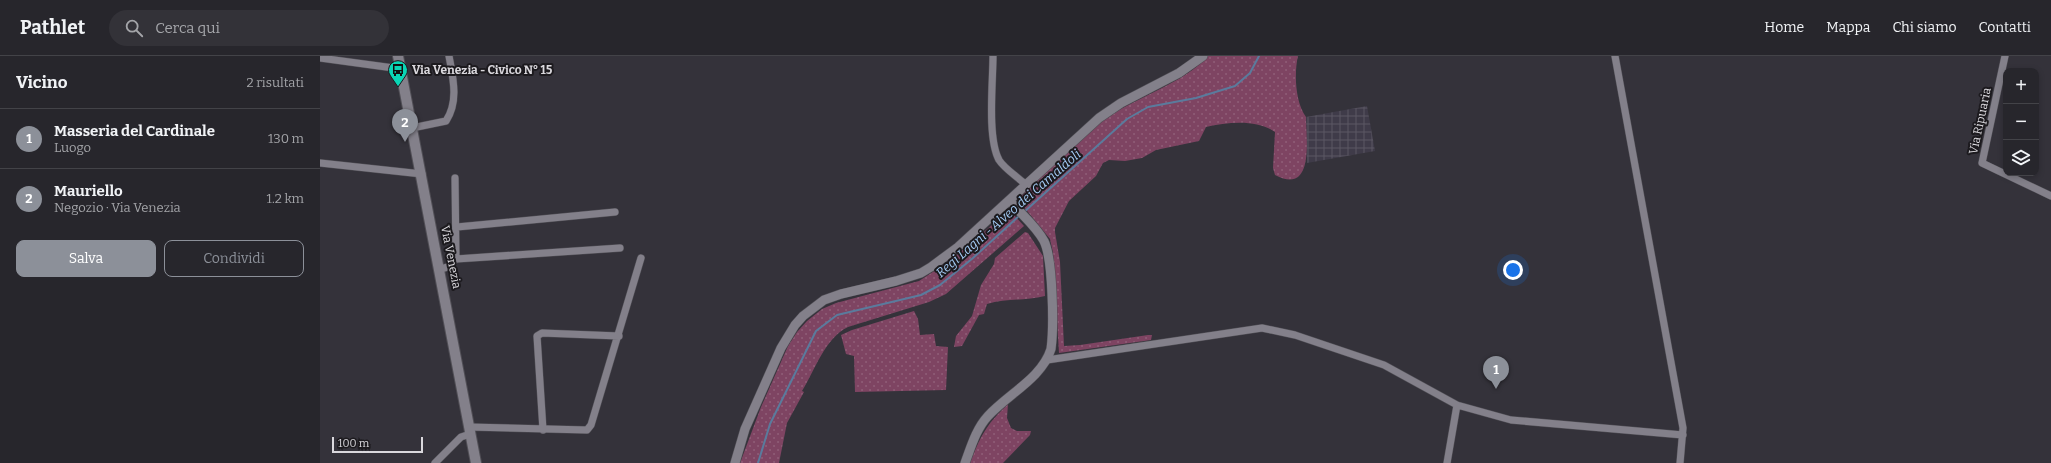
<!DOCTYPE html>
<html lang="it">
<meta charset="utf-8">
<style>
body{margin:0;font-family:Bitter,serif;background:#333238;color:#f1f3f6}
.controls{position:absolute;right:12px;top:12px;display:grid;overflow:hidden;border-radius:8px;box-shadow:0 2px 6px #0003}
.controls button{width:36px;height:36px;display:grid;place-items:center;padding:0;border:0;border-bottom:1px solid #434348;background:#27262c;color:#f1f3f6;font:20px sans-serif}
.scale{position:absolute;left:12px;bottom:10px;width:91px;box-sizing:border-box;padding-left:4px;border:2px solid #dad8dd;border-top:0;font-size:11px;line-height:14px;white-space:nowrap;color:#dad8dd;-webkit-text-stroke:3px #1c1a1e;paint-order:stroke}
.you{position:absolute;left:1193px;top:214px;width:14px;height:14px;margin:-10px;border:3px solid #fff;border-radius:50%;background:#1a73e8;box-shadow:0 0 0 6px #1a73e833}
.badge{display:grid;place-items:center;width:26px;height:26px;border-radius:50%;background:#8c9099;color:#fff;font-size:13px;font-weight:700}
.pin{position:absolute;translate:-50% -33px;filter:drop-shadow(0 1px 2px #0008)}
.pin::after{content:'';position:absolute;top:21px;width:14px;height:12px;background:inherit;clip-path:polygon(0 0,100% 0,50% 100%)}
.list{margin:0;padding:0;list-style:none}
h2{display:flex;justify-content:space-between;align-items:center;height:52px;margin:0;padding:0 16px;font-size:17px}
h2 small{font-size:13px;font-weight:400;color:#a4a5a9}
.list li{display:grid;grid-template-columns:26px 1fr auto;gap:12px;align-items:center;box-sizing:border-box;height:60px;padding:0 16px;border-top:1px solid #434348}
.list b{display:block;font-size:15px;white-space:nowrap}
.list p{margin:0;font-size:13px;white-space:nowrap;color:#a4a5a9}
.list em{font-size:13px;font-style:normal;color:#a4a5a9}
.actions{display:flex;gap:8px;padding:12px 16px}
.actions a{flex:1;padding:9px 0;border:1px solid #8c9099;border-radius:8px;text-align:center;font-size:14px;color:#8c9099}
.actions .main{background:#8c9099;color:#fff}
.icon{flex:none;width:22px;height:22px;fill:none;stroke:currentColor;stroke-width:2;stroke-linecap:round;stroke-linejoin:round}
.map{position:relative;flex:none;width:1731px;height:407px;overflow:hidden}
header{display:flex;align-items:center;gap:24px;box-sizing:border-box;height:56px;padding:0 20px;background:#27262c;border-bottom:1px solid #434348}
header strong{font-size:19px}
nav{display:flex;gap:22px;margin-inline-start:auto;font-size:14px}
.search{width:280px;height:36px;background:#333238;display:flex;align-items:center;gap:10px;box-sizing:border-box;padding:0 14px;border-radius:22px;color:#a4a5a9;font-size:15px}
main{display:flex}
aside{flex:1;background:#27262c}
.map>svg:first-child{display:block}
.industrial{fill:url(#industrial-grid)}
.grass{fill:url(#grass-dots)}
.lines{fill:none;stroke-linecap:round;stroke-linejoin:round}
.stream{stroke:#5a7b9d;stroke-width:2}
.minor-casing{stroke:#514f56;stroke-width:8}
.tertiary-casing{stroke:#514f56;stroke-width:10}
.secondary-casing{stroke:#514f56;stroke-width:12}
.minor{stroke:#83808a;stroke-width:7}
.tertiary{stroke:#83808a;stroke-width:9}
.secondary{stroke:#83808a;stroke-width:10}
.labels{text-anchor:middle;stroke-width:4;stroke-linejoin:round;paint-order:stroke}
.poi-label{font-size:12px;font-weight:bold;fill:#dad8dd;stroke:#1c1a1e;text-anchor:start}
.street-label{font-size:12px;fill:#dad8dd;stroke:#1c1a1e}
.water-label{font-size:13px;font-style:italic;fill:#a3cbf5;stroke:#1c1a1e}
</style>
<header>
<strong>Pathlet</strong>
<div class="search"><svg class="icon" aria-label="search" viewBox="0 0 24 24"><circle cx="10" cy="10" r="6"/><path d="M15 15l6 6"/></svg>Cerca qui</div>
<nav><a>Home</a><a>Mappa</a><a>Chi siamo</a><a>Contatti</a></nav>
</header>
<main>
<aside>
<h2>Vicino<small>2 risultati</small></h2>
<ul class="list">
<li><span class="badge">1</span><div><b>Masseria del Cardinale</b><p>Luogo</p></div><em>130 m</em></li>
<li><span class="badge">2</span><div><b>Mauriello</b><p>Negozio · Via Venezia</p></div><em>1.2 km</em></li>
</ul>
<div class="actions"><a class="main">Salva</a><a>Condividi</a></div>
</aside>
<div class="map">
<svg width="1731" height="407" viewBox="0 0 1731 407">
<defs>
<pattern id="industrial-grid" width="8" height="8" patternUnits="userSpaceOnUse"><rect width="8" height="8" fill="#3f3b49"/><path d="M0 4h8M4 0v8" fill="none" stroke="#5a5763"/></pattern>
<pattern id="grass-dots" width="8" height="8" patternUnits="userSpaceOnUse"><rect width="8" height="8" fill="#7e4462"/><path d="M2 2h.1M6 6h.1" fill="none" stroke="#905e78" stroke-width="1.8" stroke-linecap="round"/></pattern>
</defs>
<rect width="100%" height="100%" fill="#34323a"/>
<path class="industrial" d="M1047 50 1055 95 987 107 986 61Z"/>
<path class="grass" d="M888 0H978C974 17 975 46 986 61 986 82 995 140 955 119L953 112 955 76C937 63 908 66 886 71L879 85 836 94 822 102 805 105 789 104 783 107 776 120 749 145 735 172V176L740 206 744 290 760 289 828 279H832L831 284 739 297 733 197 730 183 703 150 702 139C727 116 755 85 782 65 813 42 865 27 888 0Z
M694 159 704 170 626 238 609 246 528 271C505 282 495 314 482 335L484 336 467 367 459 407H420L441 351 468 290 477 276 487 265 502 253 516 247 599 225 631 204 679 163 685 160Z
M705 176 708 177 723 200 725 240C706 245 686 242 667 248L664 258 659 259 642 290 634 291 636 280 652 260 661 229 674 208 675 202Z
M594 255 598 263 600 279 614 278 616 290 628 291 626 334 535 336 534 300 526 298 521 279 532 274Z
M688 348 687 362 691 372 697 375H711L710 379 683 407H650C661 379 666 369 688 348Z"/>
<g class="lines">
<path class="stream" d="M704 156 807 63 828 51 876 42 915 30 930 17 939 0
M438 407 450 368 496 275 517 259 601 239 620 229 653 202 700 159"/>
<g class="minor-casing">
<path id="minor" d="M673 0C673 26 667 82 679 104 684 112 696 120 704 127
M1295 0 1363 372 1360 407
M1685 0 1662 107 1731 140
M0 2 81 13
M92 72 126 65C139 45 133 22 129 0
M0 107 102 118
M137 171 295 156
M136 203 300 192
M120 213 128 211 136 203 135 122
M727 304 942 272 975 279 1064 309 1137 349 1191 364 1363 379
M149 371 267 374 271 369 321 202
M223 374 217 280 222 277 299 280
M115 407 141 381 150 378
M1127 407 1137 349"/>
</g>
<g class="tertiary-casing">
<path id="tertiary" d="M415 407 425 373 461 292 475 269 483 260 504 244 521 238 576 225 601 217 611 211 638 191 779 62 801 47 859 17 883 0
M645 407C651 391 656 373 668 360 688 338 722 322 731 293 734 271 733 203 724 185 716 170 701 158 690 145"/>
</g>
<g class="secondary-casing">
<path id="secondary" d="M78 0 156 407"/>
</g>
<use href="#minor" class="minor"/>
<use href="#tertiary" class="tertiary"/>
<use href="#secondary" class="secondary"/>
</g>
<defs>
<g id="bus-pin" transform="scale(1)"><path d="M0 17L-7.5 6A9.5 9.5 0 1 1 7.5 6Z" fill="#0ad5b5" stroke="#1c1a1e"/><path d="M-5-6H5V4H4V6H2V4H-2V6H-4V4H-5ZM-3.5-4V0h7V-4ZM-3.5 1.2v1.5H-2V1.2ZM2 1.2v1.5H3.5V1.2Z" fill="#111"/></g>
</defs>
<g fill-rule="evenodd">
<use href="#bus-pin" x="78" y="14"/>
</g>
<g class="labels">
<g class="poi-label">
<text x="92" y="18">Via Venezia - Civico N° 15</text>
</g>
<g class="street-label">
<text transform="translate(1660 65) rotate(-78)" y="4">Via Ripuaria</text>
<text transform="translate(131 201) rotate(79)" y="4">Via Venezia</text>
</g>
<g class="water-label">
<text transform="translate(688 157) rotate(-41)" y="5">Regi Lagni - Alveo dei Camaldoli</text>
</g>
</g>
</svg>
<div class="controls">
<button>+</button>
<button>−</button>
<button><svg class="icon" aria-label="layers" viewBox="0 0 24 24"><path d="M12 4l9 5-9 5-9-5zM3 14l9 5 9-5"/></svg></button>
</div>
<div class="scale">100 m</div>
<div class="you"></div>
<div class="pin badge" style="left:1176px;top:333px">1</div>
<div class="pin badge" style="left:85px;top:86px">2</div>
</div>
</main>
